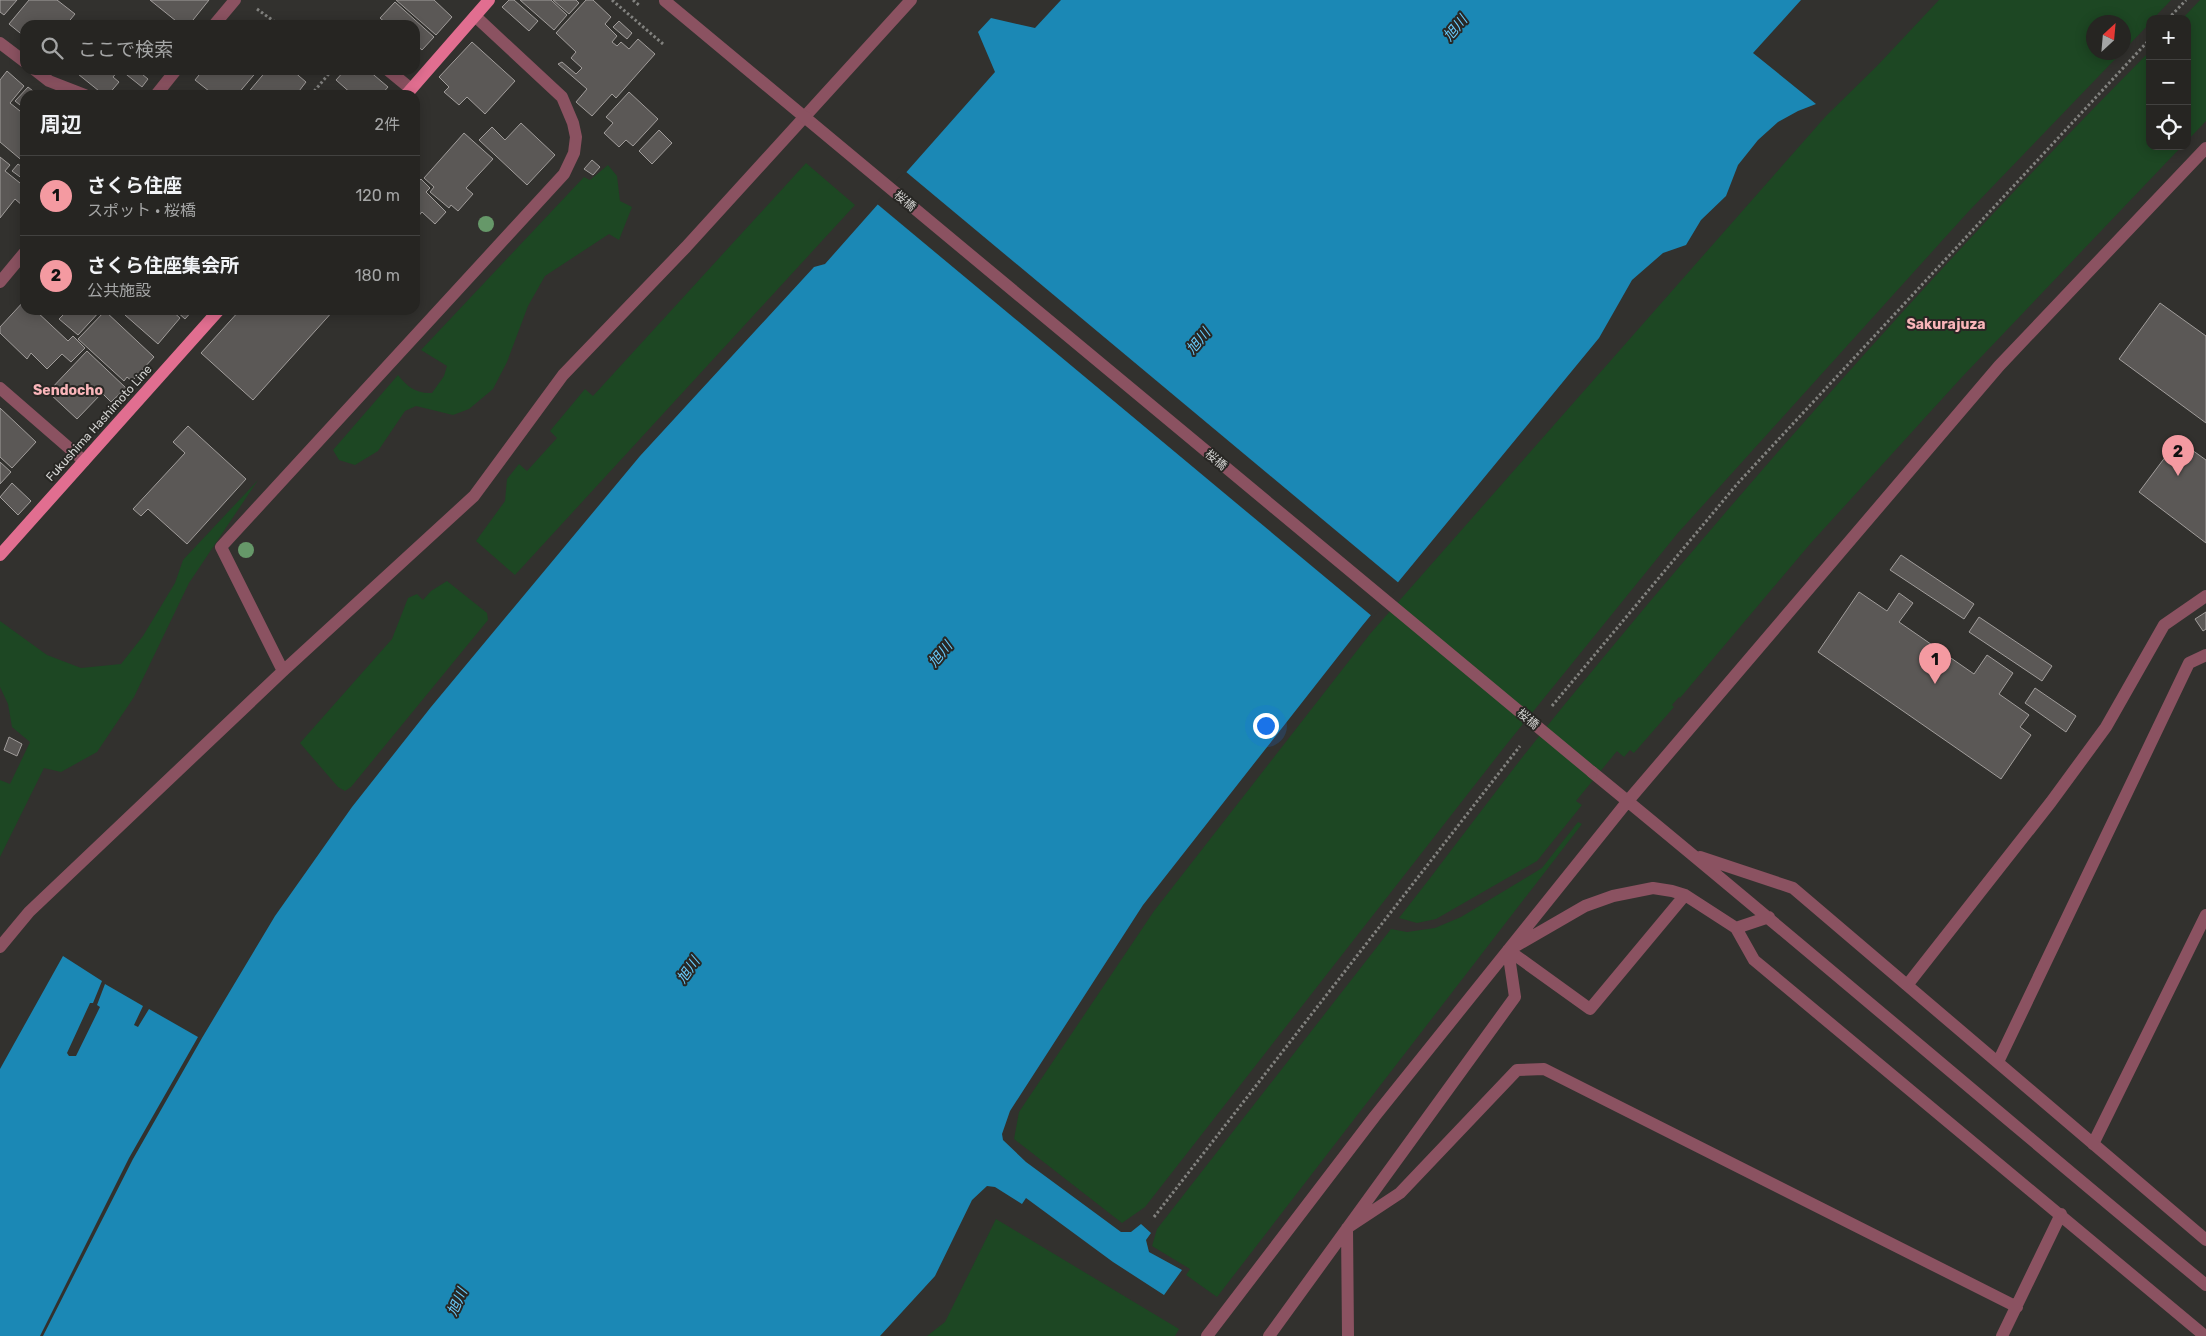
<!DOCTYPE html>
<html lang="ja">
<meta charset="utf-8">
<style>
body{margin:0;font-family:Rubik,"Noto Sans JP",sans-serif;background:#2e2d2a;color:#f1f3f6}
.controls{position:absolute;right:15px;top:15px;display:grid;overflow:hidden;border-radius:10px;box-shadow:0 2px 12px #0003}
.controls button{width:45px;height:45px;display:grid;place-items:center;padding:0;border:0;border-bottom:1px solid #424240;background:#262522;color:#f1f3f6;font:25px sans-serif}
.compass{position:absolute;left:2086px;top:15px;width:45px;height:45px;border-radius:50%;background:#262522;box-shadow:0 2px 12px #0003;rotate:26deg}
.you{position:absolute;left:1265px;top:725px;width:18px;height:18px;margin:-12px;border:4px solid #fff;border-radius:50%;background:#1a73e8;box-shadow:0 0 0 8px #1a73e833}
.badge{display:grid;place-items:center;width:32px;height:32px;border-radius:50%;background:#f49aa1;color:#111;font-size:16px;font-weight:700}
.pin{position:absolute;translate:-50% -41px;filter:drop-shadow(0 1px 2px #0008)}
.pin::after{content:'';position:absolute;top:26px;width:18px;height:15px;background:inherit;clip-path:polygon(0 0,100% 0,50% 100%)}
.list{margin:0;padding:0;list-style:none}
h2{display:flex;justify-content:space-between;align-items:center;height:65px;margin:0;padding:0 20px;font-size:21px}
h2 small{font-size:16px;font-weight:400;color:#a4a5a5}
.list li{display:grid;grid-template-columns:32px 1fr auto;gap:15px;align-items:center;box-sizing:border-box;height:80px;padding:0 20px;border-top:1px solid #424240}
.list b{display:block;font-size:19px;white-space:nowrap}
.list p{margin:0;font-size:16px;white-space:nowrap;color:#a4a5a5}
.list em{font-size:16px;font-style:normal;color:#a4a5a5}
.icon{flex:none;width:28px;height:28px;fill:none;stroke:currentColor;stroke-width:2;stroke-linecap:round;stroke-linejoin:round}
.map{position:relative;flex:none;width:2206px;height:1336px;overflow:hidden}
.search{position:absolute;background:#262522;box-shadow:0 2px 12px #0003;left:20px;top:20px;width:400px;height:55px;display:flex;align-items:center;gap:12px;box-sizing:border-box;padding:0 18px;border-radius:15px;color:#a4a5a5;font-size:19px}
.panel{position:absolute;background:#262522;box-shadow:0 2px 12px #0003;left:20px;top:90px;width:400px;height:225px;border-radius:15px}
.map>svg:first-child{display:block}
.green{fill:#1d4723}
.water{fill:#1b88b5}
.pier{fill:#32312e}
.building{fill:#5b5856;stroke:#a19d9b}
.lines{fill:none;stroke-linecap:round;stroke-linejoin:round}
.path{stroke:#82827f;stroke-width:3;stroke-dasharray:2.5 2.5;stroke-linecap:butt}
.minor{stroke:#8b5261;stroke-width:12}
.major{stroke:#e16e90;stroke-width:12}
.minor-bridge{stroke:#8b5261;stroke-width:12}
.tree{fill:#669869}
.labels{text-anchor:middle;stroke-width:4;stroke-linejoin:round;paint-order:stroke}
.street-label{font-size:12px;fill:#d2d2d0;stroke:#282724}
.water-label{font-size:14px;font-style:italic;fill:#69cbfb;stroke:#282724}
.neighbourhood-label{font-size:14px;font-weight:bold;fill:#f9b5b9;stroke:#282724}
</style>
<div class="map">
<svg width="2206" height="1336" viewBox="0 0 2206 1336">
<rect width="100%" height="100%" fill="#32312e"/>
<path class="green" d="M1939 0H2171L2153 19H2150V23L2124 50V22H2094V52L2121 53 1968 212 1677 534 1506 745 1145 1207 1122 1223 1014 1139 1019 1112 1154 911 1370 634 1826 116 1877 66Z
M2200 0H2206V121L2187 141V19H2182Z
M2150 51V146H2182L1962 377 1810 544 1680 698 1679 697 1672 705 1674 707 1634 753 1630 750 1624 757 1617 751 1576 801 1582 805 1537 861 1436 919 1417 923 1399 918C1455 847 1508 773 1565 704 1750 478 1944 259 2150 51Z
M806 163 855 205 515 575 476 541 505 501 507 479 519 464 527 471 557 438 550 431 585 389 593 396Z
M608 165 617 176 620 201 632 207 619 240 609 234 545 276 528 306 507 362 493 389 469 409 453 415 416 406 405 411 378 451 355 465 339 460 333 450 398 375C407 387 417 394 432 393L444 376 447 366 421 350 584 177 590 180Z
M258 480 189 583 134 697 97 752 61 772 44 768 0 857V780L10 784 30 742 12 727 8 704 0 687V621L47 655 81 668 121 664 143 636 175 583 183 560Z
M447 581 487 613 488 620 351 787 345 791 338 787 300 743 392 639 408 598 417 594 423 600 431 591Z
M1578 822 1582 824 1217 1297 1186 1275 1190 1269 1152 1246 1157 1229 1391 929 1407 932 1435 928 1461 917 1542 868Z
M996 1219 1179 1329 1175 1336H927L945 1322Z"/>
<path class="water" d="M1061 0H1801L1753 53 1816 104 1798 111 1778 122 1758 140 1738 165 1726 196 1701 220 1686 245 1663 253 1632 280 1599 338 1362 626 1143 905 1010 1111 1002 1134 1003 1140 1026 1162 1121 1232H1131L1141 1224 1151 1233 1146 1240 1149 1252 1182 1270 1164 1295 1113 1262 1026 1198 1022 1204 995 1187 987 1186 972 1200 935 1276 880 1336H43L133 1159 202 1038 275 916 352 807 431 707 640 456 814 267 825 264 995 72 978 32 991 18 1035 28Z
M63 956 102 981 93 1003H90L67 1053 69 1056H76L100 1007 97 1005 105 984 143 1006 134 1025 138 1027 149 1009 198 1037 129 1158 40 1336H0V1069Z"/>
<path class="pier" d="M905 171 1400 584 1373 617 876 203Z"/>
<path class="building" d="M0 0H17L4 15 0 12Z
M29 0H57L75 14 66 25H25V37L9 24Z
M150 0H209L189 25H181Z
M396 0H434L452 17 436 35Z
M509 0H514L538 21 529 31 502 7Z
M520 0H551L567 15 554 30Z
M553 0H576L579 3 569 14Z
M586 0H593L611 17 605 24 617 36 612 42 617 46 621 42 629 49 638 39 655 54 616 98 612 94 592 116 576 102 587 89 558 64 562 62 576 74 582 68 571 58 576 52 556 33Z
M395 2 434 37 422 50 415 44V25H394L390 21 387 24 380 18Z
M619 21 632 33 627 39 613 27Z
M472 42 515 81 485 114 467 97 459 105 444 92 449 87 439 77Z
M73 70H119L113 77 119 82 108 95H104Z
M137 70 148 79 142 87 122 71Z
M203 70H258L237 95H214L195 80Z
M267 70H292L306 82 296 95H246Z
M345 70H368L388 87 381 95H353L336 80Z
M7 71 24 86 10 103 25 115V163L0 142V80Z
M28 87 38 95H25V109L15 101Z
M629 92 658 119 633 146 626 140 619 147 604 133 613 123 606 117Z
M521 123 555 155 527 185 479 140 492 127 505 140Z
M659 130 672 143 652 164 639 151Z
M464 133 493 159 466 188 473 194 458 211 451 205 449 208 430 192 434 187 424 178Z
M0 157 10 165 5 171 25 187V204L23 206 15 199 0 218Z
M592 160 600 167 593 175 584 169Z
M18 164 25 169 23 179 12 171Z
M421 179 430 188 426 192 446 212 435 224 422 212 415 220V185Z
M25 300V310H35L68 341 73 336 85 348 71 362 62 354 47 369 31 353 27 359 0 333V327Z
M2160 303 2206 336V423L2119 359Z
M59 310H101L78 335 59 319 64 314Z
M129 310H171L180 318 158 344 125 315Z
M175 310H193L185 319Z
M240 310H334L253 400 201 353Z
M105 311 154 357 132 381 127 377 124 381 78 339Z
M87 351 126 388 111 402 102 393 77 419 48 392Z
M0 408 36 442 12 468 0 457Z
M188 426 246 479 187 544 148 509 141 516 133 509 185 453 173 442Z
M2178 440 2206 460V543L2139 492Z
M0 462 11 472 0 484Z
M12 483 31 501 18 515 0 497Z
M1901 555 1974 604 1964 619 1890 570Z
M1859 592 1887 611 1899 593 1913 603 1899 622 1974 674 1987 655 2013 673 1999 694 2029 715 2020 727 2031 735 2001 779 1818 652Z
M2206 612V629L2203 631 2195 619Z
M1979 617 2052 666 2042 681 1969 632Z
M2035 688 2076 716 2066 732 2025 703Z
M9 737 22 744 17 756 4 750Z"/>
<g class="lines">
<path class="path" d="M612 0 663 44
M633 0 640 6
M257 9 279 25
M2168 19 2186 0
M311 95 332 70
M1552 706 1738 483 2150 39
M1154 1217 1520 746"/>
<path class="minor" d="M214 25 235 0
M0 43 25 62
M35 70 49 81 85 95
M388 70 411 89
M156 95 176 70
M0 282 25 252
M0 388 84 461
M283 671 221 547 564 174 574 153 576 137 573 123 562 97 475 16
M1592 772C1799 941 2000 1115 2206 1285
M1700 857 1793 888 2206 1240
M1736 928 1769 917
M0 947 29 912 283 671 474 496 563 375 686 247 911 0
M1514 947 1585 906 1613 896 1653 888 1672 891 1685 895 1736 928 1754 960 2205 1336
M1508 950 1590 1009 1685 895
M1908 984 2051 802 2106 727 2164 625 2206 596
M1998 1062 2189 663 2206 655
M2093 1144 2206 915
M1207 1336 1375 1116 1627 802 1999 366 2206 148
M1269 1336 1515 997 1508 950
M1348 1336 1347 1228 1400 1193 1517 1070 1544 1069 2017 1307
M2002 1336 2061 1214"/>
<path class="major" d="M406 95 489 0
M0 555 219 310"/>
<path class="minor-bridge" d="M665 1 1592 772"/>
</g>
<g class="tree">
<circle cx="486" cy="224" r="8"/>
<circle cx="246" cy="550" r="8"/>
</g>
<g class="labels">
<g class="street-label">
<text transform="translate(905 201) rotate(40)" y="4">桜橋</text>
<text transform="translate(99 423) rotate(-48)" y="4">Fukushima Hashimoto Line</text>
<text transform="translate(1216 460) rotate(40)" y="4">桜橋</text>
<text transform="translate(1528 719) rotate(40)" y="4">桜橋</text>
</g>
<g class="water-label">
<text transform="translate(1455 28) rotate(-51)" y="5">旭川</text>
<text transform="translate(1198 341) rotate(-51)" y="5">旭川</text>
<text transform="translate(940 654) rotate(-51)" y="5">旭川</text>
<text transform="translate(688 970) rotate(-55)" y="5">旭川</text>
<text transform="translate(457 1302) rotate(-66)" y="5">旭川</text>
</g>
<g class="neighbourhood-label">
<text x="1946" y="329">Sakurajuza</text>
<text x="68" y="395">Sendocho</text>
</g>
</g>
</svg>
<div class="controls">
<button>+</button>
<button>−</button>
<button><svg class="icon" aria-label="locate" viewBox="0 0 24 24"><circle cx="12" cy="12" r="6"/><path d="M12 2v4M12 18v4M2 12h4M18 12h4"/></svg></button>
</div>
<svg class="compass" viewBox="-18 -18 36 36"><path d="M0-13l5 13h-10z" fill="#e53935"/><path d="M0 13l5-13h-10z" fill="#a4a5a5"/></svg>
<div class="you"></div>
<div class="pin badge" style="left:1935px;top:684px">1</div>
<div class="pin badge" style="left:2178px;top:476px">2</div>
<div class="search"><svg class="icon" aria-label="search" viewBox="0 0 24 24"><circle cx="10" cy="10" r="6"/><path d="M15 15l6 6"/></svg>ここで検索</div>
<section class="panel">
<h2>周辺<small>2件</small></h2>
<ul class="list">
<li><span class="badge">1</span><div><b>さくら住座</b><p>スポット · 桜橋</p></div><em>120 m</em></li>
<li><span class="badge">2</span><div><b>さくら住座集会所</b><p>公共施設</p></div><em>180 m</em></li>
</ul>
</section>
</div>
